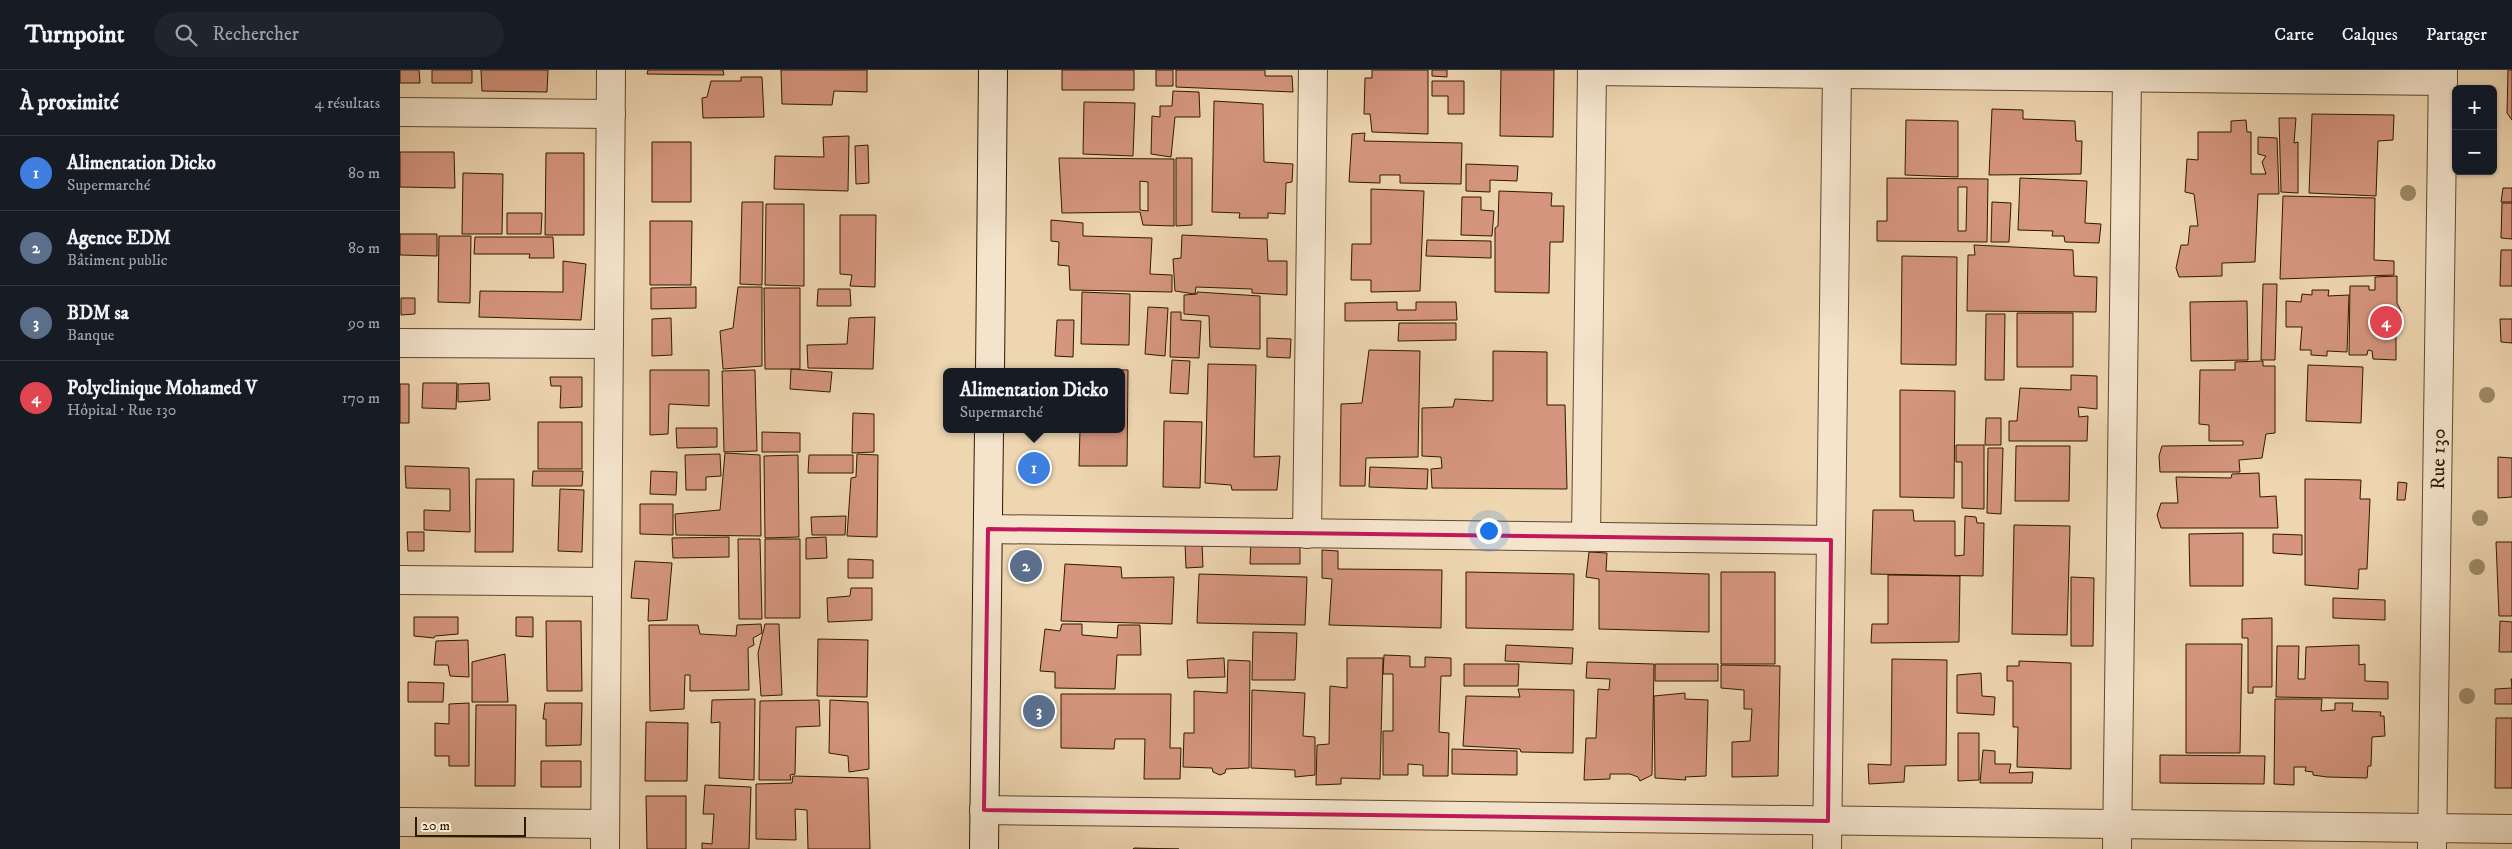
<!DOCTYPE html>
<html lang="fr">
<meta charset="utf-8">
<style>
body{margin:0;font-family:"IM FELL DW Pica",serif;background:#20242c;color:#f1f3f6}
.controls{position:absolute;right:15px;top:15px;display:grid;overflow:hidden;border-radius:8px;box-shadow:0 1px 4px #0004}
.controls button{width:45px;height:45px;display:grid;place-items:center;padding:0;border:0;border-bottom:1px solid #363941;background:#171b24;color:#f1f3f6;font:25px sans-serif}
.scale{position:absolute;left:15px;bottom:12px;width:111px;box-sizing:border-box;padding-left:5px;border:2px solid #2f1901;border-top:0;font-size:14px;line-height:18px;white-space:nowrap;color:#2f1901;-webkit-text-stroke:4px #f4e4cc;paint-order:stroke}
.you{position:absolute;left:1088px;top:460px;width:18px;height:18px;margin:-12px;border:4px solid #fff;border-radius:50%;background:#1a73e8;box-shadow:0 0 0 8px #1a73e833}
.badge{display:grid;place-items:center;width:32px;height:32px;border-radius:50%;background:#d93025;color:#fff;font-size:16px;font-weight:700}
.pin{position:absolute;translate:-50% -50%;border:2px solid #fff;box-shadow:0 1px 5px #0006}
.popup{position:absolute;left:543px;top:298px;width:182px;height:65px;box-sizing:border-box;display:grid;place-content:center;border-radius:8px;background:#171b24;filter:drop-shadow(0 1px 4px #0005);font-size:16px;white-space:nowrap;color:#9ea1a6}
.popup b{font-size:19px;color:#f1f3f6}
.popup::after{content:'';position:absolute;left:50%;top:100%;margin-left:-10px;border:10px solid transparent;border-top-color:#171b24}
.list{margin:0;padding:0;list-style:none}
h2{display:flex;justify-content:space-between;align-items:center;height:65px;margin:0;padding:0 20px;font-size:21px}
h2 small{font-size:16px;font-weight:400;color:#9ea1a6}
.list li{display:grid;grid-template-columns:32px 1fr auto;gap:15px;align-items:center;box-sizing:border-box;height:75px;padding:0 20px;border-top:1px solid #363941}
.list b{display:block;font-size:19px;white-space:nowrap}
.list p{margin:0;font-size:16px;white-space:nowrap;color:#9ea1a6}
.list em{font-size:16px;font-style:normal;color:#9ea1a6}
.icon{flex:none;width:28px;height:28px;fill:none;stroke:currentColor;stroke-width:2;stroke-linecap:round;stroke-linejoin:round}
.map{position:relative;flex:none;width:2112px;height:779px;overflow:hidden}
header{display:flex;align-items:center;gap:30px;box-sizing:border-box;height:70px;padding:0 25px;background:#171b24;border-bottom:1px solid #363941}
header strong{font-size:24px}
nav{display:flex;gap:28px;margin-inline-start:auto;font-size:18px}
.search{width:350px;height:45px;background:#20242c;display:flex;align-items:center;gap:12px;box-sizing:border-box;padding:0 18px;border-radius:28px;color:#9ea1a6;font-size:19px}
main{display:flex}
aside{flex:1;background:#171b24}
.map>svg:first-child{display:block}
.building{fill:#d5957e;stroke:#2f1901;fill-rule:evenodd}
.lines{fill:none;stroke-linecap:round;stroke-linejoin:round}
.minor-casing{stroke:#5f482d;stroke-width:30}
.secondary-casing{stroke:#2f1901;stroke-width:30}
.minor{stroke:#f4e4cc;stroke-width:28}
.secondary{stroke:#f4e4cc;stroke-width:28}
.tree{fill:#9c8967}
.marked{fill:none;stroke:#c2185b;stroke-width:4;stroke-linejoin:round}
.labels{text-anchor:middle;stroke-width:5;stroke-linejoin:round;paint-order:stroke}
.street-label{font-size:20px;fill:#2f1901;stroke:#f4e4cc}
</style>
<header>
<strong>Turnpoint</strong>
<div class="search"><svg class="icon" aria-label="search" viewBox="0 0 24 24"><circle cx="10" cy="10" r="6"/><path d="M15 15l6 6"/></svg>Rechercher</div>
<nav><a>Carte</a><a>Calques</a><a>Partager</a></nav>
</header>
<main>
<aside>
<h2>À proximité<small>4 résultats</small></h2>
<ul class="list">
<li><span class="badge" style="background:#3f7fe0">1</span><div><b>Alimentation Dicko</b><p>Supermarché</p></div><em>80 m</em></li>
<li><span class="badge" style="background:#5c6f8a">2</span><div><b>Agence EDM</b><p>Bâtiment public</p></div><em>80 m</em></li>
<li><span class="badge" style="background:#5c6f8a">3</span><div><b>BDM sa</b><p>Banque</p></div><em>90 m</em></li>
<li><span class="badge" style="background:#e0444e">4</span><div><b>Polyclinique Mohamed V</b><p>Hôpital · Rue 130</p></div><em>170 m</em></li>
</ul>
</aside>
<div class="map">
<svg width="2112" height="779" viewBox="0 0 2112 779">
<rect width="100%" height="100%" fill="#eed6b1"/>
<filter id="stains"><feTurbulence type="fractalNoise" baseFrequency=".004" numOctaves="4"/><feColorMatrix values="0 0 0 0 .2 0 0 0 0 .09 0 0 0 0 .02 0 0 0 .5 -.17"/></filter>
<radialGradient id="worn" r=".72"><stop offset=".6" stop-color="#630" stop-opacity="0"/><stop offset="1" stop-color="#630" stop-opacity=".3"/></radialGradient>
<path class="building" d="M0 0H19L20 13H0Z
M32 0H72V13H32Z
M81 0H148L147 22 82 21Z
M248 0H323L324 5 247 4Z
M381 0H467V22L434 21 432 35 382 34Z
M662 0H734V20H662Z
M756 0H773V16H756Z
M776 0H865V6H892L893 22 776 17Z
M972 0H1028V64L972 62 970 44H964L965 8H972Z
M1032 0H1047V7L1032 6Z
M1101 0H1154L1153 67 1100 66Z
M2108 0H2112V50L2107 43Z
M341 7H362L364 47 303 48 302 28 307 27 311 11H341Z
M1032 11H1064V44H1048V26H1032Z
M773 21 799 22 800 47H775L771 87 751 84 752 46 760 47V36H772Z
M814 31 863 34 864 92 893 94 892 112 886 113 885 144 868 143V148H839L840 143 812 142Z
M684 32 735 33 733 86 683 84Z
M1592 39 1623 40V49L1675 51 1676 71H1682L1681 104 1589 105Z
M1912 44 1994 45 1993 70 1978 71 1976 126 1909 123Z
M1879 48H1896L1894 73 1898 72V123L1881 122Z
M1506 50 1558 51V107L1505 105Z
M1846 50 1847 62H1851V104H1866L1862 92 1866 86 1858 84V67L1877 68 1879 124H1858L1855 192 1822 193V206L1779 207 1776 198 1781 175H1788L1790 156H1798L1794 124 1785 122 1787 89 1798 90V62H1831V51Z
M965 63 964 71 1062 73 1061 114 1000 113V105H980V113L949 112 952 64Z
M449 66 448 121 374 119 375 86 424 87 423 67Z
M252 72H291V132H252Z
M468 75 469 113 456 114 455 76Z
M0 82H54L55 118 0 117Z
M146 83H184V165H145Z
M659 88 774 89V156L743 155 740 142 662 143ZM740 111 748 112V141L740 140Z
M776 88H792V155L776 156Z
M1066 94 1118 96 1117 111 1090 110V122L1066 121Z
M63 103 103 104 102 164H62Z
M1487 108 1588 109 1587 172 1477 171V151H1487ZM1558 117H1567L1566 161H1558Z
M1620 108 1687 111 1685 153 1701 154 1699 173 1665 172 1664 166H1652L1653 161 1618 160Z
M2103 118H2112V132H2101Z
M971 119 1024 121 1020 221 971 222V210H951L952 174H971Z
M1099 121 1152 123 1151 136H1164L1163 172H1150L1149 223 1095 222V158L1098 156Z
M1883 126 1975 128 1974 190 1994 191V205L1880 209Z
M1062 127H1081V140L1094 141 1092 166 1061 165Z
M342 132H363L362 215 340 214Z
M1592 132 1611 133 1609 172H1591Z
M2102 133H2112V169L2101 168Z
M366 134H404V216L365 215Z
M107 143H142L141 164H107Z
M440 145H476L475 217 450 216 452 205 440 204Z
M651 150 683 153V166L752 168 750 204 772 205V222L670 220 669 196 658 195 659 172 651 171Z
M250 151H292L291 215H250Z
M0 164H37V186L0 185Z
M782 165 867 169 868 191H887V225L852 223V219L796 217 795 224 775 221 773 189 781 188Z
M39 166H71L70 233 38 232Z
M75 167H153L154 188H129L130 184H74Z
M1027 170 1091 171V188L1026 186Z
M1574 175 1673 180 1674 206 1697 207 1696 242 1567 241 1568 185H1575Z
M2101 180H2112V216H2100Z
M1502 186 1557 187 1556 295 1501 294Z
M163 191 186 194 181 250 79 247 80 221 163 222Z
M1997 206V233L2001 241 2000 254 1996 261V290L1973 289 1972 281 1968 280 1967 285H1949L1950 216H1969V220H1975V207Z
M1863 214H1877L1875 290H1861Z
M296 217V238L251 239V218Z
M338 217H362V296L323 299 320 261 333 258Z
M364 218H400V299H365Z
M418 219H450L451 236H417Z
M1912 220H1929L1928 226 1949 225 1947 282 1927 281V286L1911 285V280H1900L1902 257H1886V231L1901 232 1902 224 1912 225Z
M682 222 730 224 729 275 681 274Z
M797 222 860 226V279L810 277 809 246 784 244V225L797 224Z
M1 228H15V244L1 245Z
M1847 231 1848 290 1791 291 1790 232Z
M997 232V240H1016V232H1056L1057 250 945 251V233Z
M748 237 768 238 765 286 745 284Z
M771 242H781V250L801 251 799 288 770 287Z
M1617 243H1673V297H1617Z
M1586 244H1605L1604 310H1585Z
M475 247 473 299 408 298 407 275 447 274 449 248Z
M271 248 272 285 252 286V249Z
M2100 249H2112V273L2101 272Z
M657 250H674L673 287 655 286Z
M999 253H1056V270L998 271Z
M867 268 891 269 890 288 867 287Z
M969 280 1020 281 1018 387 966 388 965 416H940L941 334 962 333Z
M1093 281 1147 282V335H1165L1167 419 1032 418 1031 399 1042 398 1041 387 1022 386V338L1053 337 1055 329 1093 331Z
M772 290 790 291 788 324 770 323Z
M1863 291V296H1875V363L1866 364 1862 388 1839 390 1840 402H1760L1759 386 1762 376 1843 375V371H1809V355L1799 354 1800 300H1835V292Z
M808 294 856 295 854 387 880 386 877 420H832L831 415 805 413Z
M1908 295 1963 297 1961 353 1906 351Z
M391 299 432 302 430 322 390 319Z
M680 299 728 300 727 396H679L680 359H722V302H680Z
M250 300H309V336L269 334 268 364 250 365Z
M355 300 357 381 324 382 322 301Z
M1671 305 1697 306V339L1678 337 1679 347 1688 346 1687 371H1609V351H1617L1620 318 1671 320Z
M150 307H182V337L160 338 161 316H151Z
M23 313H57L56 339 22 338Z
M89 313 90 330 58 332V314Z
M0 314H9V353H0Z
M1500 320 1555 321 1554 428 1500 427Z
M453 343 474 344V382L452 383Z
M1586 348H1601V375H1585Z
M764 351 802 352 800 418 763 417Z
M138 352H182V399H138Z
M276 358H317V377L277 378Z
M362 362 400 363V382H362Z
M1556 375H1584V439L1562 438V392H1556Z
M1616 376H1670L1669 431H1615Z
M1588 378H1603L1601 444 1587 443Z
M325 383 360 385 361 466 276 465 275 444 320 440Z
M320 384 321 406 306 407V420H286L285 385Z
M457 384 478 385 477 467 447 466 451 408 456 407Z
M398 385 399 467 365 468 364 386Z
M409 385H453V403H408Z
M2098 387 2112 388V427L2098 428Z
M5 396 69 398 70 462 24 460V440L50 441V419L6 418Z
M970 397 1028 399 1027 419 969 417Z
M133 401H183L182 416H132Z
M251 401 277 402 276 425 250 424Z
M1859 403 1860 427 1876 426 1878 458H1761L1757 445 1761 433H1778L1776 407 1831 408 1832 404Z
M76 409H114L113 482H75Z
M1905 409 1961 410 1960 429H1970L1967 499H1959L1958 519 1905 515Z
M1998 412 2007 413 2005 430H1997Z
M160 419 184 420 182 482 158 481Z
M240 434H273V465L240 464Z
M1473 440H1513L1514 451H1555V486L1564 485 1565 446 1576 447 1577 453H1584L1583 506 1471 504Z
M446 446 445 465H412L411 447Z
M1614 455 1670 456 1667 565 1612 564Z
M7 462H24V481H8Z
M1843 463V516H1790L1789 464Z
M1873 464 1902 465V485L1873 483Z
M329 467V487L273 488 272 468Z
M426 467 427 488 406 489V468Z
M338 469H360L362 549H339Z
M365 469H400V548H365Z
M851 470H900V494H850Z
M2096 472H2112V546H2099Z
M785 473H802L803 497 786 498Z
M922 480 938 481V499L1042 500 1041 558 929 555 932 509 922 508Z
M1189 482 1207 483 1206 501 1309 504V562L1199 559V509L1186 507Z
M448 489 473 490V508H448Z
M235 491 272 493 267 550 248 551 249 529 231 528Z
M665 494 721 497 722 508 774 507 772 554 661 551Z
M1066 502 1174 504 1173 560 1066 558Z
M1321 502H1375V594H1321Z
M799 504 907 507 905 555 797 553Z
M1488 505 1560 506 1559 572 1471 573 1472 554H1488Z
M1671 507 1694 508 1693 576H1671Z
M451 518H472V550L428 552 427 528 450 526Z
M1933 528 1985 530V550L1933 548Z
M14 547H58V564L35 566 34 568 14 566Z
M116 547H133V567L116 566Z
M1872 548V617H1853V623H1848V568H1842V549Z
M146 551H181L182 621H147Z
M2100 551 2112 552V582H2099Z
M361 554 362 563 353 568 354 575 348 578 349 620 290 621V605H285L284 639 250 641 249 555H298L300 564 336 566 337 555Z
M365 554H379L382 625 361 626 358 583Z
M662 554H682V565L717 568 718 555H740L741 585H717L715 619 655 618V602L640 601 645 559 660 561Z
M853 562 897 563 895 610H852Z
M418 569 468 570 467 627 417 626Z
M68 570 69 607 50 606 48 595H34L36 571Z
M1786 574H1842L1840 683H1786Z
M1106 575 1173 578 1172 594 1105 591Z
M1959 575V595L1965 594V611L1988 612V629L1876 627 1877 576H1899L1898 609H1905L1906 577Z
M105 584 108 632H72V592Z
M984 585 1010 586V597H1025V587L1051 588V606H1041L1039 662 1049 663 1048 706H1023V695L1008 694V705H983V661H993V604H983Z
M824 588 825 607 788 608 787 590Z
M947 588H983L980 709 941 708V714L916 715 917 675 929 674 930 616 947 618Z
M1492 589 1547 590 1546 695 1505 696 1504 712 1469 714 1468 694 1491 695Z
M828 590 850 591 849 698 826 699 825 703 820 705 813 702 812 698 783 697 784 663H794V621L827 623Z
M1619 591 1671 593V699L1617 697 1618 657H1613V611H1607V596H1619Z
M1187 592 1254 594 1252 705 1240 711 1238 707 1230 704H1210V709L1184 710 1186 668H1196L1198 619 1209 620 1210 609 1186 608Z
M1064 594H1119L1118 616H1064Z
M1255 594H1318V611H1255Z
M1321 595 1380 596 1378 706 1332 707V672L1350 671 1352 639H1344V620L1321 618Z
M1581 603 1582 626 1595 627 1594 645 1557 643V605Z
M2111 609H2112V634H2095V619L2112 618Z
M8 612 44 613 43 632H8Z
M1118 619 1174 620 1173 683 1121 682 1120 679 1063 676 1066 626 1120 627Z
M852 620 905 623 903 666 915 667V705L895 707V700L851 698Z
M1285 623V629L1308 630 1306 706 1285 707 1286 710 1255 708 1254 626Z
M661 624H771L770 678H781L780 709H744L745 669H715L714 679 661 678Z
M355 629 354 710 319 708 320 652 311 653 312 630Z
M1875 629H1922L1921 641 1935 640V633H1953L1952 641 1981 642 1980 646H1984L1985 666 1972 667 1971 696H1968L1967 708 1927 707 1913 705V702L1905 701 1906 697H1894V715L1874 714Z
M419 630 420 656 396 657 395 704 390 705 391 710H359L360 631Z
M430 630 468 632 469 699 449 702 448 686 429 683Z
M69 633V696H49V686H35V653L49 654V634Z
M145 633H182L181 675 146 676V649H143Z
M76 635H116L115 716H75Z
M2096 648H2112V718H2095Z
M246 652 288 653 287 711H245Z
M1558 663H1579V710L1558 711Z
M1052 679 1117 681V705L1052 704Z
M1583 680 1595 681V694H1611L1609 703 1633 702 1632 713H1580Z
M1760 685 1865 686 1864 714 1760 713Z
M141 691H181V717H141Z
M393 706 468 708 470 779H408L407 740 395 739 396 770 356 769V714L392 713Z
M305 715 351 717 349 779H302V773L312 774 314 744H303Z
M246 726H286V779H247Z
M734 778 779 779H733Z"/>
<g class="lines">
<g class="minor-casing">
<g id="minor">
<path d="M1192 1 2043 11"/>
<path d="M0 42 211 44"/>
<path d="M0 273 209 274"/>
<path d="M588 459 1431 470"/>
<path d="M907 464 913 0"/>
<path d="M1186 467 1192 0"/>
<path d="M0 510 207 512"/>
<path d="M584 740 2112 759"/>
<path d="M0 752 205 754"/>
<path d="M205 779 211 0"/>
<path d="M1427 779 1437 4"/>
<path d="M1717 779 1727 8"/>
<path id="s1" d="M2032 779 2043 0"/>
</g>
</g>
<g class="secondary-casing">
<path id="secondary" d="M590 302 593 0
M584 779 589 359"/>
</g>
<use href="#minor" class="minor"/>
<use href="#secondary" class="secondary"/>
</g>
<g class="tree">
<circle cx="2008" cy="123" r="8"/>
<circle cx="2087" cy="325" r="8"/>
<circle cx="2080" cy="448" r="8"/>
<circle cx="2077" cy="497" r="8"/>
<circle cx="2067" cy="626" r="8"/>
</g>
<path class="marked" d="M588 459 1431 470 1428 751 584 740Z"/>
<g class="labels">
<g class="street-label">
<text dy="7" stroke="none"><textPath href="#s1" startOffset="390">Rue 130</textPath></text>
</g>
</g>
<rect width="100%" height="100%" filter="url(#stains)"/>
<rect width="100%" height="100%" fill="url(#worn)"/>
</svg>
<div class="controls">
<button>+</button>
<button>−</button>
</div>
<div class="scale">20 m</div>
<div class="you"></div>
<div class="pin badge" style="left:634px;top:398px;background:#3f7fe0">1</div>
<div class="popup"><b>Alimentation Dicko</b>Supermarché</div>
<div class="pin badge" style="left:626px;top:496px;background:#5c6f8a">2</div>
<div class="pin badge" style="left:639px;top:641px;background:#5c6f8a">3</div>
<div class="pin badge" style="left:1986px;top:252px;background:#e0444e">4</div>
</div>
</main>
